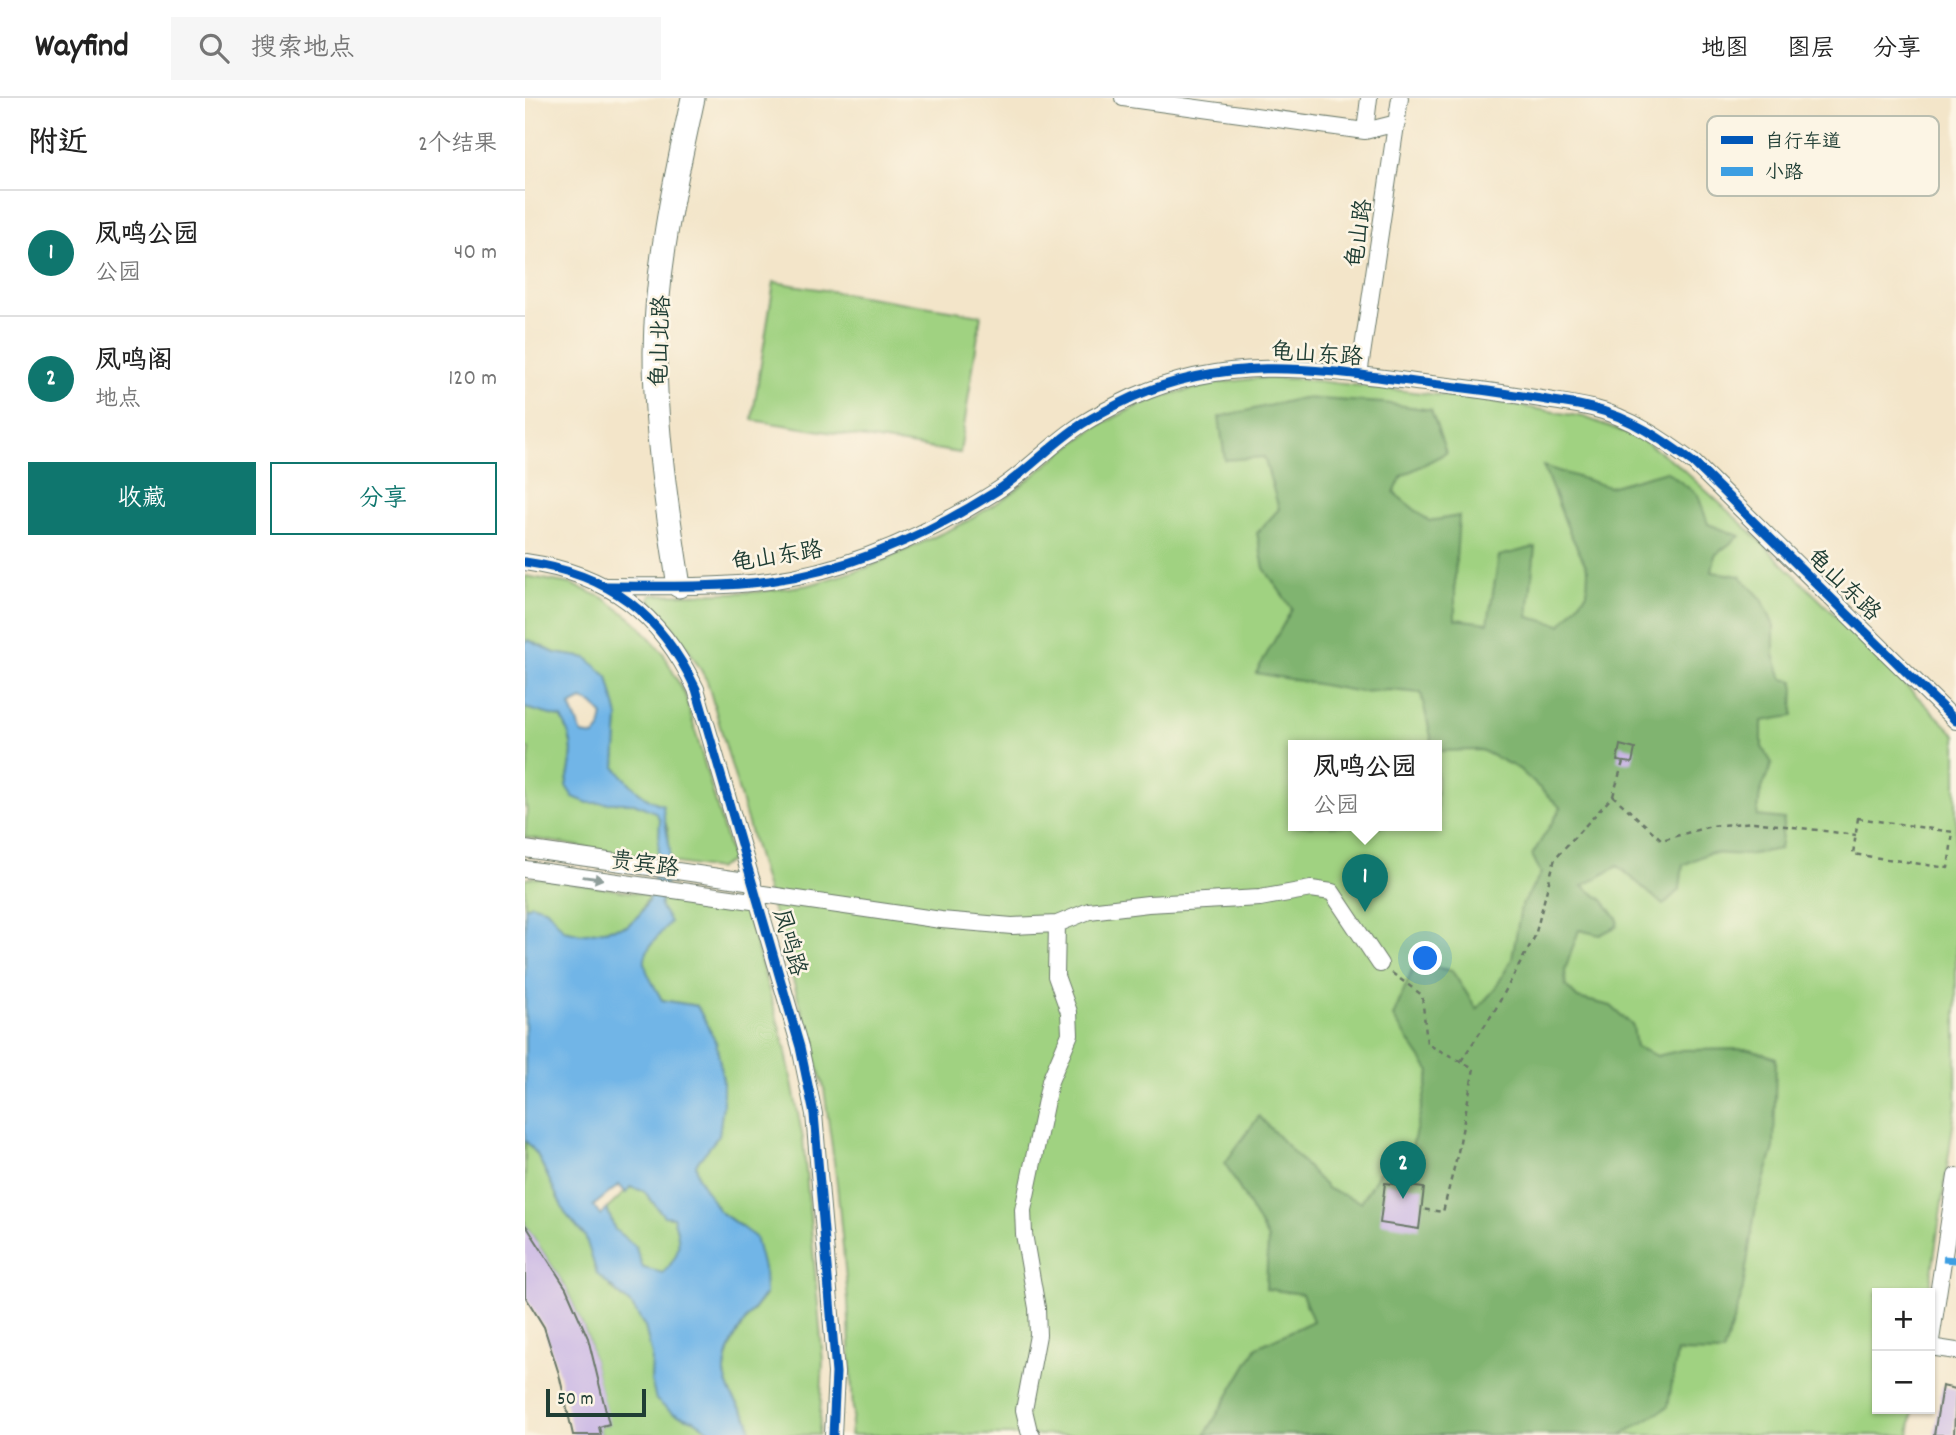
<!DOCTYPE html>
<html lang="zh">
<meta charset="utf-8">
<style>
body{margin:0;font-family:Dekko,"LXGW WenKai TC",sans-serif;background:#f6f6f6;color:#222}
.controls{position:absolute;right:21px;bottom:21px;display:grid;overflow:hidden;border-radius:0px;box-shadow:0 2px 5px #0004}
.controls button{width:63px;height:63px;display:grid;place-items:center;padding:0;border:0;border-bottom:2px solid #e0e0e0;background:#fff;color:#222;font:35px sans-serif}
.scale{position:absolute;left:21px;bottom:18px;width:100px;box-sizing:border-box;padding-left:7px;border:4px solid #1f3d34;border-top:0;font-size:19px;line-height:24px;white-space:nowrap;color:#1f3d34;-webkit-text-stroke:5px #fcf5e5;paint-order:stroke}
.you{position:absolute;left:901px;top:861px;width:24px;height:24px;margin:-18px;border:5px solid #fff;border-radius:50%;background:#1a73e8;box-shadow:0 0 0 10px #1a73e833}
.badge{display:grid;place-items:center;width:46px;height:46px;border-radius:50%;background:#0f766e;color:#fff;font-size:23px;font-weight:700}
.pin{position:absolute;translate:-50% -58px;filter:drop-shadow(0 2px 4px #0008)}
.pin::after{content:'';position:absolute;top:37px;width:24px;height:21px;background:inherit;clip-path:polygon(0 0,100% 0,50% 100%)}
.popup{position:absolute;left:763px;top:642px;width:154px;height:91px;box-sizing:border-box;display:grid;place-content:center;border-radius:0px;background:#fff;filter:drop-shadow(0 2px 5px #0005);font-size:23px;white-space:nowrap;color:#767676}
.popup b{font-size:26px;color:#222}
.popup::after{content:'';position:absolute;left:50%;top:100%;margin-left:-14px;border:14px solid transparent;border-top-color:#fff}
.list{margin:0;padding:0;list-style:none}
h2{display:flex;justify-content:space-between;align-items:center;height:91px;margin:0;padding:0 28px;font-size:30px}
h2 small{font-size:23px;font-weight:400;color:#767676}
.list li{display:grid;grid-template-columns:46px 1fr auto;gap:21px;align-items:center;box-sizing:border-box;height:126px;padding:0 28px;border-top:2px solid #e0e0e0}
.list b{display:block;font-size:26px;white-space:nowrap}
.list p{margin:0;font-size:23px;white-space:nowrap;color:#767676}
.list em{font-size:23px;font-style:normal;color:#767676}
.actions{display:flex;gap:14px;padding:21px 28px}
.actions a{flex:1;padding:16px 0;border:2px solid #0f766e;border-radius:0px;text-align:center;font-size:24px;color:#0f766e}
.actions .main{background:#0f766e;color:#fff}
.icon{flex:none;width:38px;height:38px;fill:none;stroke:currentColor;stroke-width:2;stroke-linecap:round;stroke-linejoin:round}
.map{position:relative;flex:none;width:1431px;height:1337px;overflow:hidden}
header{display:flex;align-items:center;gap:42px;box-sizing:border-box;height:98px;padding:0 35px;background:#fff;border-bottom:2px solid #e0e0e0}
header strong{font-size:33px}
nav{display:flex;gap:38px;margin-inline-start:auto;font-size:24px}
.search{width:490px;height:63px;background:#f6f6f6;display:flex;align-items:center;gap:18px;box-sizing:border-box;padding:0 24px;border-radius:0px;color:#767676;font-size:26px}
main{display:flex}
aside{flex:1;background:#fff}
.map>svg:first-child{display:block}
.green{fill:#a0d281;stroke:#60885a;stroke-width:2;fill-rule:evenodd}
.forest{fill:#80b46f;stroke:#507852;stroke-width:2}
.water{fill:#71b5e7;stroke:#48798e;stroke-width:2;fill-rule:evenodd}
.building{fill:#c7b4e5}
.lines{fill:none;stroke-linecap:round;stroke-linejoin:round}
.street-casing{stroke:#697868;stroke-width:18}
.secondary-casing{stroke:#697868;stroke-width:25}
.path{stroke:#697868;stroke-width:2.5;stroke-dasharray:5 5;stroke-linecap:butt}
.street{stroke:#fff;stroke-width:16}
.secondary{stroke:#fff;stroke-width:23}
.quiet{stroke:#3c9ee2;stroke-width:7;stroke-dasharray:14 7;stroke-linecap:butt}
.cycleway-casing{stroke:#fcf5e5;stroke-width:13}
.cycleway{stroke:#0057b8;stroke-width:9}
.oneway{fill:#8f9e9a}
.labels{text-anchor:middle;stroke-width:5;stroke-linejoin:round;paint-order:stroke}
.street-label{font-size:23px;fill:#1f3d34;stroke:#fcf5e5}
.key{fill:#fcf5e5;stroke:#babeb0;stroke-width:2}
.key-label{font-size:19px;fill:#1f3d34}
</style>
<header>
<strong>Wayfind</strong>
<div class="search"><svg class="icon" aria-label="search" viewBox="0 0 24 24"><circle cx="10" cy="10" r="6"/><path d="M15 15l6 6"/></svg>搜索地点</div>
<nav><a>地图</a><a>图层</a><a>分享</a></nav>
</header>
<main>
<aside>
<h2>附近<small>2个结果</small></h2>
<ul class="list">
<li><span class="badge">1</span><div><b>凤鸣公园</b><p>公园</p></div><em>40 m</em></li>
<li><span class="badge">2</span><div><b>凤鸣阁</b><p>地点</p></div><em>120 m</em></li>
</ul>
<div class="actions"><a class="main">收藏</a><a>分享</a></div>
</aside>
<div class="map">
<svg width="1431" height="1337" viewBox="0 0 1431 1337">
<rect width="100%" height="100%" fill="#fcf5e5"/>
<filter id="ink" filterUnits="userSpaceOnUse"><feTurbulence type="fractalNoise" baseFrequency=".0143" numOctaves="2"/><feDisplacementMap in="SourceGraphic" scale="14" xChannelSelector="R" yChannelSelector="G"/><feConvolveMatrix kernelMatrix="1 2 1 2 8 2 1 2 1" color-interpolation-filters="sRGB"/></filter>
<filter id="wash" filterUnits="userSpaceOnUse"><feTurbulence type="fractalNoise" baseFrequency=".00686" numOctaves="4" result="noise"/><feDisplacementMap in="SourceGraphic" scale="28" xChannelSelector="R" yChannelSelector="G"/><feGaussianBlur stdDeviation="1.57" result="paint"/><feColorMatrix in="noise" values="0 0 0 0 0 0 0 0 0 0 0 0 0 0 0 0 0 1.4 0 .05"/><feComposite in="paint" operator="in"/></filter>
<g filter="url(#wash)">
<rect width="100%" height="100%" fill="#f3e5c9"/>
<path class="green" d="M249 184 456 217 435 355 227 322Z
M735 280 775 281 966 303 1059 319 1114 340 1152 366 1227 435 1431 637V1006L1404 1195H1352V1311H1388L1384 1337H325L328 1315 323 1202 312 1086 299 990 182 583C166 553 149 527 125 502L126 497 232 494 284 487 344 469 439 425 486 396 531 359 571 329 610 309 647 296 693 285ZM768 648H912V728H768Z
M0 478 46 486 79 500 112 525 138 555 160 597 207 762 192 771 145 764 143 732 138 717V707C117 701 104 685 90 669L93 619 83 579 61 560 30 555 4 542 0 546Z
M0 610 37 620C51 648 48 658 41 688L77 705H109L131 714 135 722 133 762 0 739 2 709H0V686L5 651 0 650Z
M8 779 124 797 115 816 102 828 56 836 39 832 22 811 6 806 0 810V781Z
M137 799 221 812 260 949 278 1041 298 1263 294 1337H225C226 1316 217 1315 208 1299 205 1292 199 1280 200 1273 202 1244 223 1218 240 1197L217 1129 194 1113 173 1079 171 1066 194 1037 198 1006V982L191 944 172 908 137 902 120 872V856L130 841Z
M0 1042 12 1056 40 1115 60 1138 67 1156 86 1190 108 1208 120 1229 128 1258 126 1283 147 1315 169 1322 191 1337H76L74 1329 83 1326 63 1240 41 1190 0 1126Z
M105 1089 119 1093 139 1118 148 1119C157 1144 157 1155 138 1176L118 1170 110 1148 90 1132 82 1111Z"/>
<path class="forest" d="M777 300 859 305 906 312 921 355 877 378 869 395 904 423 934 418 930 477V521L963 525 974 458 1010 449 1003 519 1036 527 1062 495 1063 472 1044 433 1018 368 1084 389 1141 373 1173 397 1183 426 1215 438 1190 457 1187 474 1215 478 1237 501 1249 528V557L1257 581 1269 583 1268 618 1237 623V649L1247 665 1235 696 1232 718 1259 721 1255 751 1222 757 1184 755 1158 767 1155 791 1138 807 1093 768 1058 788 1078 802 1093 822 1092 828 1075 837 1054 832 1040 872 1041 888 1053 900 1086 908 1108 928 1111 949 1132 958 1157 952 1225 951 1251 960 1249 1050 1231 1108 1217 1196 1198 1255 1152 1254 1143 1309 1096 1337H680L732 1249 788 1223 777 1196 741 1191 743 1141 700 1065 734 1018 803 1091 836 1104 865 1057H885L905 974 868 919 890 865 927 873 952 911 970 891 987 861 996 809 1016 775 1007 757 1036 710 994 671 956 652 912 653V648H908L896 595 864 592 836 594 731 575 767 511 739 470 732 435 754 411 739 359 700 362 694 319Z"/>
<path class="water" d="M3 542 30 555 62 560 83 579 93 619 90 669C104 685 117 701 138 707 138 726 147 744 145 763 144 778 138 794 135 808L145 824C113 861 113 860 137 902L172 908 191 944 198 982V1006L194 1037 171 1066 173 1079 194 1113 230 1139 239 1174 240 1196C223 1218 201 1244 200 1273 199 1280 205 1292 208 1299 217 1315 226 1316 225 1337H191L169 1322 147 1315 131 1302 126 1283 127 1258 120 1229 107 1208 72 1176 60 1138 40 1115 12 1056 0 1042V810L6 806 22 811 39 832 56 836 102 828 115 816 123 803 133 762 135 722 130 714 109 705H63L48 699 41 688C48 658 51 648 37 620L0 610V546ZM57 602 68 606 78 617 75 631 69 638 57 636 45 608ZM94 1087 101 1095 105 1089 119 1093 139 1118 148 1119C156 1143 157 1156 138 1175L118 1170 110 1148 90 1132 82 1111 75 1117 68 1108Z"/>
<g id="blocks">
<path class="building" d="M1095 647 1110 651 1107 665 1092 663Z
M860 1085 899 1090 894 1131 855 1125Z
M0 1126 41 1190 63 1240 84 1326 74 1329 76 1337H48L34 1276 19 1229 0 1198Z
M1417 1288 1431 1291 1429 1337H1409Z"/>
</g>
</g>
<g filter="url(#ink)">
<use href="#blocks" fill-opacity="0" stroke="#697868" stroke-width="2"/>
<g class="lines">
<g class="street-casing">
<path id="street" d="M598 0 840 33 872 25
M840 33 844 0
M834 277 875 0
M0 464C84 476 135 515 171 591L275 949 289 1016 311 1275 308 1337
M81 488C135 488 190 490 244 483 323 472 402 437 470 394 501 375 526 346 557 326 573 316 591 307 608 299 709 254 802 273 906 286 943 290 979 295 1016 301 1033 304 1051 306 1067 310 1105 319 1138 342 1169 365L1431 623
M0 751 228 784
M0 771 234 804
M231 795 416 822 487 828 532 826 564 813 623 806 735 800 786 791 807 794 855 866
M1431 1078 1405 1249 1431 1253
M507 1337 504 1333 499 1312 513 1237 512 1210 499 1136 498 1112 525 983 545 936 544 914 531 878 532 826"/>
</g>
<g class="secondary-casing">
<path id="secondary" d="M154 488C142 411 130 332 130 254 131 168 150 83 168 0"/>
</g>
<path class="path" d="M1088 698 1098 664
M1333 720 1428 734 1423 770 1328 756Z
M867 875 897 897 902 946 949 970 933 1054 918 1114 896 1111
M936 963 970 912 1010 838 1030 760 1088 698 1137 742 1186 728 1229 724 1331 737"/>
<use href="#street" class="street"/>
<use href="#secondary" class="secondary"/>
<path class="quiet" d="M1418 1161 1431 1162"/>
<g class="cycleway-casing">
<path id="cycleway" d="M0 464C84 476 135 515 171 591L275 949 289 1016 311 1275 308 1337
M81 488C135 488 190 490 244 483 323 472 402 437 470 394 501 375 526 346 557 326 573 316 591 307 608 299 709 254 802 273 906 286 943 290 979 295 1016 301 1033 304 1051 306 1067 310 1105 319 1138 342 1169 365L1431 623"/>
</g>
<use href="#cycleway" class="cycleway"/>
</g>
<defs><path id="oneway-solid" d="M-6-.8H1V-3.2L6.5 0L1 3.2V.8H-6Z" transform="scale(1.75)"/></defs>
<use class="oneway" href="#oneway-solid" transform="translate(68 780) rotate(8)"/>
</g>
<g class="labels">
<g class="street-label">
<text transform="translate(833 135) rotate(-82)" y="8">龟山路</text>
<text transform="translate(134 243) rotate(-88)" y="8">龟山北路</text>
<text transform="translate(792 255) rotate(4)" y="8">龟山东路</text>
<text transform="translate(252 457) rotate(-9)" y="8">龟山东路</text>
<text transform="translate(1320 486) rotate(44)" y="8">龟山东路</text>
<text transform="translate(120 765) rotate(8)" y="8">贵宾路</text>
<text transform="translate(266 844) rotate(74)" y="8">凤鸣路</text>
</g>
</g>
<rect x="1182" y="18" width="232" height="80" rx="10" class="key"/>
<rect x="1196" y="38" width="32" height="8" fill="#0057b8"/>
<rect x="1196" y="69" width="32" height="9" fill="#3c9ee2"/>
<g class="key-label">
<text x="1240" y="49">自行车道</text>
<text x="1240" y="80">小路</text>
</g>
</svg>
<div class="controls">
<button>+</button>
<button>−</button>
</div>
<div class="scale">50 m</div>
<div class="you"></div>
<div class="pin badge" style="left:840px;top:814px">1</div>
<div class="popup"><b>凤鸣公园</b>公园</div>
<div class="pin badge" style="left:878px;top:1101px">2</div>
</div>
</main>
